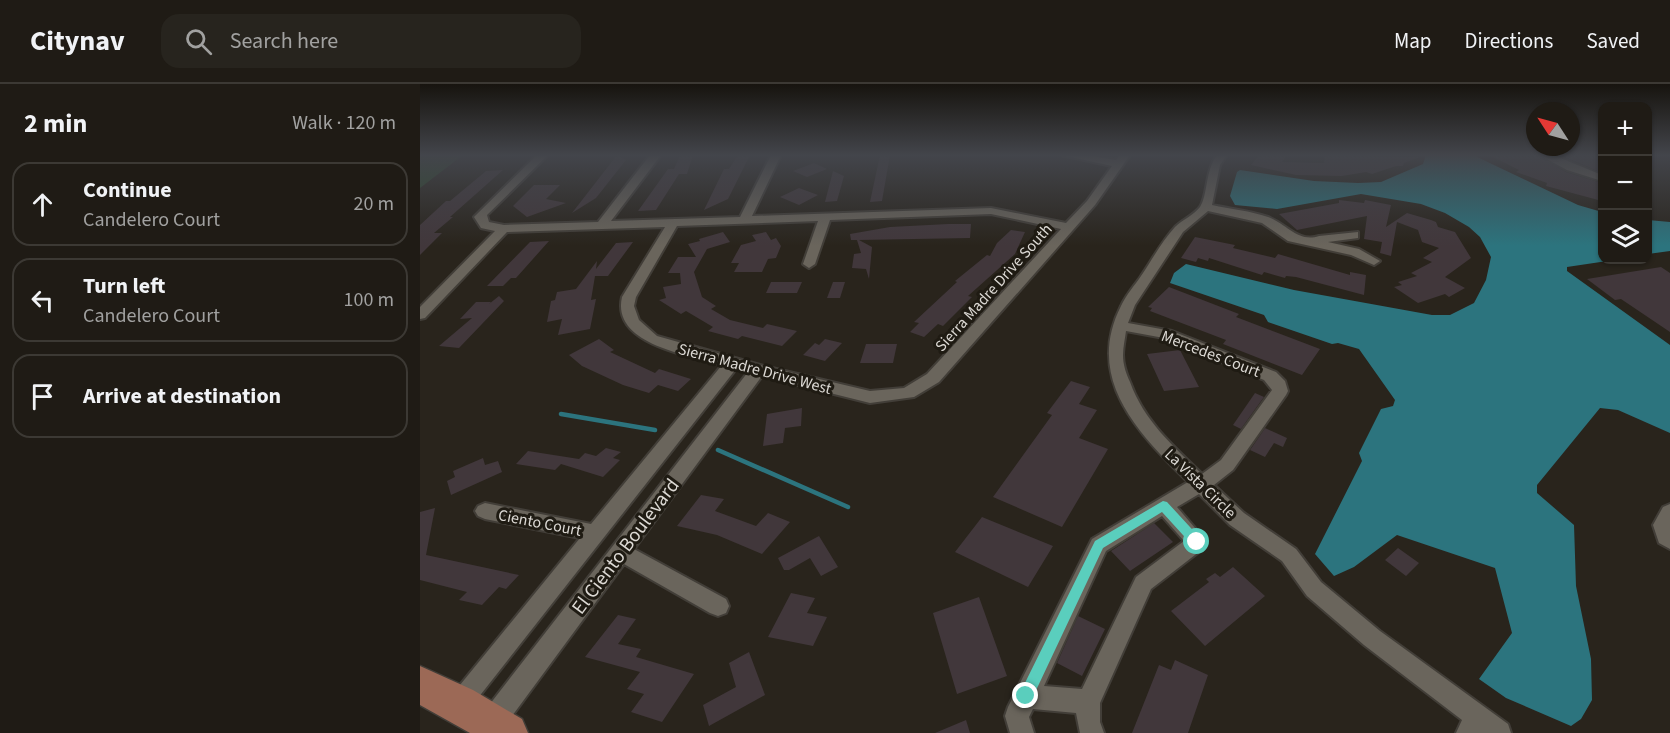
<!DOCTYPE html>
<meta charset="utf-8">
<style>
body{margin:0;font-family:"Source Sans 3",sans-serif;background:#27241e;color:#f1f3f6}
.controls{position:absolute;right:18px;top:18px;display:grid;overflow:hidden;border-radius:12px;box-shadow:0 2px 4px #0004}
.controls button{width:54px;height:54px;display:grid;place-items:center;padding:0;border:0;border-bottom:2px solid #3c3934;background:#1f1b15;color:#f1f3f6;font:30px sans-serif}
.compass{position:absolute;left:1106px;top:18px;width:54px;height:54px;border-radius:50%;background:#1f1b15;box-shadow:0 2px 4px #0004;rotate:306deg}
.stop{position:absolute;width:18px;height:18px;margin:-14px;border:4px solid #5acebd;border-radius:50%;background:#fff}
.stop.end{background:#5acebd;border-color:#fff;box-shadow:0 2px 6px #0008}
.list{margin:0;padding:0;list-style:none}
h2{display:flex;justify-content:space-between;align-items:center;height:78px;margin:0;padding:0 24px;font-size:26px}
h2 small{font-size:20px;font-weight:400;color:#a1a1a0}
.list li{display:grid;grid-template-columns:39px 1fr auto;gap:18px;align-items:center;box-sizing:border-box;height:84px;margin:0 12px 12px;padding:0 12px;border:2px solid #3c3934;border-radius:18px}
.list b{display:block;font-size:22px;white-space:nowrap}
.list p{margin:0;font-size:20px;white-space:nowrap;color:#a1a1a0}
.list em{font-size:20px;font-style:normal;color:#a1a1a0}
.icon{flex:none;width:33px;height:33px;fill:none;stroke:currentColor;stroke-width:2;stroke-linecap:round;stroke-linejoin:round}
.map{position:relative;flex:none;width:1250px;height:649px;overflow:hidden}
header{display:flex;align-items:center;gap:36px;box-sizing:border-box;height:84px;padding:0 30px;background:#1f1b15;border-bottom:2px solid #3c3934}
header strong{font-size:28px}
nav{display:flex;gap:33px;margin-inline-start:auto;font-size:21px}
.search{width:420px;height:54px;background:#27241e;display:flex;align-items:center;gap:15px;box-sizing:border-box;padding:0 21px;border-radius:18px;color:#a1a1a0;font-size:22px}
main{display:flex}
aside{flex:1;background:#1f1b15}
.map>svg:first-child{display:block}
.green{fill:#2c492a}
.water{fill:#2c747e}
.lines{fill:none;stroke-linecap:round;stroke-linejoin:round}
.stream{stroke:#2c747e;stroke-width:4.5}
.building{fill:#41373b}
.street-casing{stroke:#423e38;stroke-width:4}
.primary-casing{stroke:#423e38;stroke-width:3}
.street{fill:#6a655c;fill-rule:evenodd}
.primary{fill:#9c6956;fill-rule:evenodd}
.route{fill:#5acebd}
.labels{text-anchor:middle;stroke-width:6;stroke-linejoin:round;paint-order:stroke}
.street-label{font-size:16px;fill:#dcd9d4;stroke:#1f1b13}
.near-street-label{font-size:20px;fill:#dcd9d4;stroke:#1f1b13}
</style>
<header>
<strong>Citynav</strong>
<div class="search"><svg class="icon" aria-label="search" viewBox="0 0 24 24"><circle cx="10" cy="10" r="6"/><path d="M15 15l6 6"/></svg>Search here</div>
<nav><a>Map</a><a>Directions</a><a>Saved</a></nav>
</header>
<main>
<aside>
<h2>2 min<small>Walk · 120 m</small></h2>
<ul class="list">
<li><svg class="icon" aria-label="ahead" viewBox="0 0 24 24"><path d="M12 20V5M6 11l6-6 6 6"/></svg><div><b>Continue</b><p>Candelero Court</p></div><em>20 m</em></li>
<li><svg class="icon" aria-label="left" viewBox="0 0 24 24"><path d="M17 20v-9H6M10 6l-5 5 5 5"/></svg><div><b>Turn left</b><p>Candelero Court</p></div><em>100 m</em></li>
<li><svg class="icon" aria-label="arrive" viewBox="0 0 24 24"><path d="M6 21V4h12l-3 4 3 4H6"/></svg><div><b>Arrive at destination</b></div></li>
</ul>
</aside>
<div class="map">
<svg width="1250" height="649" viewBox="0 0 1250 649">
<rect width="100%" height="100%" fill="#29241c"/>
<path class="green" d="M0 71H43L0 104Z"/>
<path class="water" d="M1006 71H1053L1158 121 1182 128V176H1194L1147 183V187L1250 261V349L1198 326 1180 324 1117 401V409L1154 441 1156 502 1171 575 1172 616 1161 635 1151 642 1086 614 1059 595 1092 549 1075 484 977 451 934 483 914 492 895 470 942 377 939 369 961 325 973 322 975 316 939 265 918 259 912 260 848 238 844 231 750 199 754 189 766 180 874 206 1012 231H1030L1054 219 1066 196 1071 173 1060 153 1049 143 1025 129 1001 120 941 110 857 125 815 121 810 112 817 88 820 86 894 97 938 99 961 98 1003 80Z
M1228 136 1250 138V167L1228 170Z"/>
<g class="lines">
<path class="stream" d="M141 330 235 346
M298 366 428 423"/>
</g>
<path class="building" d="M197 71 206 76 176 114 152 129Z
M260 71H273L267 90H259L236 126 218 127 248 85H254Z
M318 71H330L308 115 284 126 304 85H309Z
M460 71H470L462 117 450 118Z
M839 71H867L862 78 904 79 905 71 1000 73 984 79 983 82H976L952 90 946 88 922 92 876 91 831 81Z
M1069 71H1117L1146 88 1182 99V117L1126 102 1127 99 1096 88 1099 86Z
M1140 71H1182V89Z
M394 79 407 85 387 93 373 87Z
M83 86 30 133H33L14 149H22L0 171V141L26 117H30L66 87Z
M413 87 424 92 417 117 405 118Z
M114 101H140L126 115 146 119 107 133 93 122Z
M379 104 398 111 379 121 360 113Z
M919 116 944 119 945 116 971 121 966 143 987 129 1011 136 1016 138 1018 143 1035 148 1051 174 1025 193 1045 204 1029 213 1025 210 998 219 974 203 982 201 978 198 997 192 991 189 1012 178 1003 174 1019 164 1002 158 998 146 977 138 971 172 960 169 962 158 944 155 947 132 877 146 859 130 919 119Z
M528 140H551L550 154 439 156 452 163 449 195 446 185 432 184 434 170 441 169 437 156H431L430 150 470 143Z
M591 146 605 148 595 170 548 212 552 213 523 242 518 240 504 253 490 248 499 239 494 238 537 198 535 197 567 171 570 172 577 159Z
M303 148 310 158 287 165 274 188 282 213 296 222 291 225 310 236 343 244 347 240 377 247 362 262 322 252 318 255 288 247 293 243 266 227 261 230 239 216 246 214 243 203 261 200 260 189H248L258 173H276L268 160 280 157 279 155Z
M346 148 351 156 356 154 361 162 356 174 348 175 342 188H314L319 179H311L321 161 336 157 332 151Z
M775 153 815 161 813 164 855 174 858 170 930 191V188L946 191 944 211 876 193 866 192 865 194 844 188 842 191 789 174 788 177 778 174 776 178 761 174Z
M129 157 96 194H91L83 202H67L110 158Z
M213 158 188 192H175L171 216 176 215 170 245 138 251 142 235 127 238 131 217 135 216 137 208 156 205 177 177 176 185 196 159Z
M1241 183 1250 189V248L1201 215 1195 216 1167 195Z
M351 198H382L377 209H346Z
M413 198H425L420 214H407Z
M749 203 819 230 816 233 900 265 882 291 803 260 806 256 730 227 732 224 728 223Z
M79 212 84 217 39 264 19 262 52 234 40 235 56 218H71L69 220Z
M179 255 194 266 190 268 235 289 239 285 271 295 258 307 238 301 229 309 203 301 162 282 149 271Z
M405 255 422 259 405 277 383 271 395 259 399 261Z
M446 260H477L473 279H440Z
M760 266 779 303 744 307 727 270Z
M651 297 670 303 659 320 677 326 659 354 688 365 642 443 573 413 632 331 627 329Z
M835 309 844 313 821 345 813 341Z
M382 324 381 342 365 344 363 359 343 362 347 330Z
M845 344 867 354 863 363 854 359 845 373 830 366Z
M186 364 201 368 193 374 200 376 183 393 141 380 135 386 96 380 108 367 159 375 165 369 176 372Z
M63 374 65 381 78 377 82 388 31 411 27 397 35 393 33 387Z
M281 411 304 415 295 427 336 442 348 429 370 438 342 470 297 451 257 442Z
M15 424 6 471 99 491 86 505 79 503 62 521 39 516 47 508 0 496V428Z
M562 433 633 462 608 503 535 468Z
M734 439 753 458 710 487 691 467Z
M399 452 418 483 401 492 390 474 369 486H364L358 474Z
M978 464 999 479 986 492 965 476Z
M813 483 845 512 785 562 751 527 789 498 786 495 795 489 800 493Z
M371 509 395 514 387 529 407 533 393 562 348 553Z
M559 513 587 592 537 610 513 529Z
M198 531 216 535 198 560 221 565 216 573 274 590 242 638 211 628 224 610 207 605 220 588 165 573Z
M658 532 685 545 662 592 637 579Z
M329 568 345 611 289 642 283 621 316 603 309 579Z
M755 576 788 591 768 649H712L739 581 751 586Z
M546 636 550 649H515Z"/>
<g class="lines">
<g class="street-casing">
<path id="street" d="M117 71H128L67 131 69 138 84 141 178 138 230 71H241L191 137 320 133 351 71H361L332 132 571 124 646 139 667 117 692 82 641 71H666L696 76 700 71H710L675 121 519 298 494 313 450 319 342 292 214 465 306 515 309 522 306 529 298 532 290 529 204 480 81 647 75 649 63 647 60 638 63 629 328 288 316 285 47 628 39 632 31 628 27 620 31 612 160 454 65 435 58 432 55 427 58 422 65 419 171 440 302 281C270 271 191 261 202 213L245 143 87 148 5 234 0 235V223L75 147 61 144 54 133 56 131ZM571 130 641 145 507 290 484 304 450 307 340 281 237 252 219 236 214 222 216 213 257 142 398 137 383 180 389 184 395 180 410 136Z
M797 71H807L800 81 792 121C810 125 831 127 848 133 867 140 878 159 899 152L938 148V154L908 158 939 165 960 177 954 181 931 171 868 157 842 139 788 127 763 148 715 221 708 239 752 247 856 288 865 297 868 307 866 311 813 386 794 401 824 429 876 465 901 498 960 547 1088 640 1091 649H1036L1042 636 944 561 887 512 862 477 810 441 779 410 757 423 787 458 784 464 731 505 680 619V638L684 649H660L656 629 613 625 609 633 614 649H590L585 632 588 623 672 455 768 398C719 350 664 295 701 222 706 211 715 201 721 192 732 176 742 157 755 143 762 136 774 131 780 123 788 111 785 87 797 71ZM706 247 744 254 844 296 852 306 801 376 782 390C753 362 724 337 710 298 706 289 703 281 703 271 703 263 705 255 706 247ZM742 432 764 457 716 493 662 605 624 602 686 467Z
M1119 71H1133L1182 91V97L1147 86Z
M1250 420V465L1239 459 1233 441 1243 423Z"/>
</g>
<g class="primary-casing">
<path id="primary" d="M0 582 53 606 102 635 108 649H50L0 621Z"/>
</g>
<use href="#street" class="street"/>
<use href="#primary" class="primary"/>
</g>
<linearGradient id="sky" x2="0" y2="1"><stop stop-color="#17140f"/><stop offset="0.44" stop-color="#43454b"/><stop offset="1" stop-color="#43454b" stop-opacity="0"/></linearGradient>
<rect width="1250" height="162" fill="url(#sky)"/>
<path class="route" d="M743 417 747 418 781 455V462H773L742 428 683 464 611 617 606 619 601 617 599 612 601 607 675 457Z"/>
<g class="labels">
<g class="street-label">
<text transform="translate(573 203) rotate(-48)" y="6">Sierra Madre Drive South</text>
<text transform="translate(791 269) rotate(21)" y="6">Mercedes Court</text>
<text transform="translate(335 284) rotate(15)" y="6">Sierra Madre Drive West</text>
<text transform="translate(781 399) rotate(44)" y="6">La Vista Circle</text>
<text transform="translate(120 438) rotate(11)" y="6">Ciento Court</text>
</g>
<g class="near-street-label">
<text transform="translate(205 462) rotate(-53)" y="7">El Ciento Boulevard</text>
</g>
</g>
</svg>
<div class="controls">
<button>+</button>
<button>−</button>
<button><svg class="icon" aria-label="layers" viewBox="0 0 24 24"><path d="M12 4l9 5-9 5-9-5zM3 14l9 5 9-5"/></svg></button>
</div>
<svg class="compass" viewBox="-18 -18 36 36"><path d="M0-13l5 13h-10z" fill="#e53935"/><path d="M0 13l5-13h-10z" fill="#a1a1a0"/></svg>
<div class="stop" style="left:777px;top:458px"></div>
<div class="stop end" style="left:606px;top:612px"></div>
</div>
</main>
